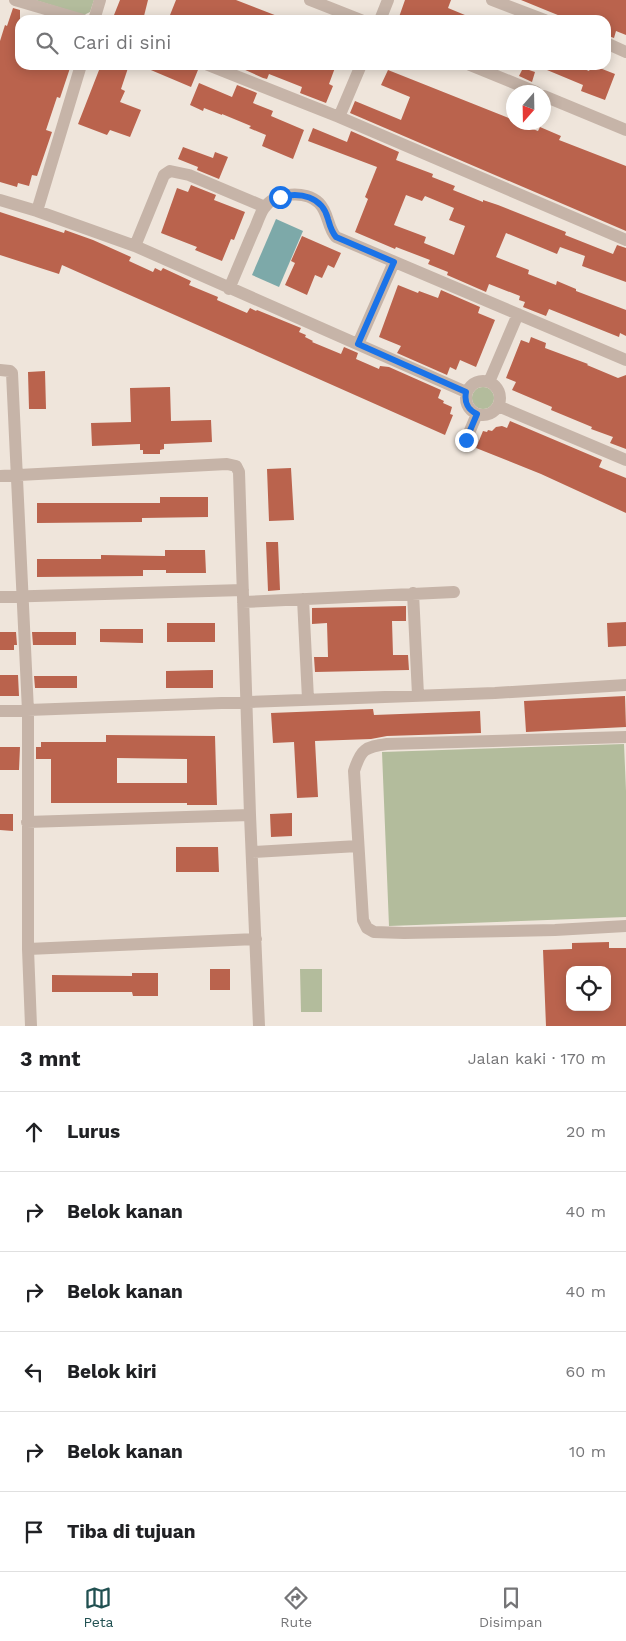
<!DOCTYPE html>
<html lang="id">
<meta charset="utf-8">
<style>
body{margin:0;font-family:"Work Sans",sans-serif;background:#f6f6f6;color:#202124}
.controls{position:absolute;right:15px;bottom:15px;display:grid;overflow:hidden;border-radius:10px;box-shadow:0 2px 12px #0003}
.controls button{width:45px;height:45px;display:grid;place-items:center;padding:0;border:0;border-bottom:1px solid #e0e0e0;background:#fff;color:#202124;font:25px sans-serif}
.compass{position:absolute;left:506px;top:85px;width:45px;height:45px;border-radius:50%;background:#fff;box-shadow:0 2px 12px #0003;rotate:200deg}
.stop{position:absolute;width:15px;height:15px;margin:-11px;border:4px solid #1a73e8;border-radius:50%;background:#fff}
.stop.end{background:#1a73e8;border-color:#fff;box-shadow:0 1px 5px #0008}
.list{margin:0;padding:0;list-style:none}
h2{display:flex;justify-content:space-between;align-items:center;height:65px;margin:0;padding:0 20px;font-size:21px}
h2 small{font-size:16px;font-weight:400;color:#757577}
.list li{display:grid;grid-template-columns:32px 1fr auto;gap:15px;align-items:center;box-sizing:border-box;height:80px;padding:0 20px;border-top:1px solid #e0e0e0}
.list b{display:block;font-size:19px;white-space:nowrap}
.list em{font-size:16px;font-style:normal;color:#757577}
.icon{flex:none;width:28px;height:28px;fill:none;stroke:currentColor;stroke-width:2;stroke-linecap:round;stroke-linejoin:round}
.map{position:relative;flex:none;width:626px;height:1026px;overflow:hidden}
.search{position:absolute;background:#fff;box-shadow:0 2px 12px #0003;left:15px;right:15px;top:15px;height:55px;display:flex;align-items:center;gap:12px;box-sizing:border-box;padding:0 18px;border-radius:15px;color:#757577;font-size:19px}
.sheet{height:545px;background:#fff}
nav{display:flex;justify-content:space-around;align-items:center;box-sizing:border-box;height:70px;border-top:1px solid #e0e0e0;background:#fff;font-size:14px;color:#757577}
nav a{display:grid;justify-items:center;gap:2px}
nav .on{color:#215051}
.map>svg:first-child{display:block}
.green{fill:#b3bc9c}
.water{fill:#7da9a9}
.building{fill:#ba634d;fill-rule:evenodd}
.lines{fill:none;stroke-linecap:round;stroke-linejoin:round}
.minor{stroke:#c6b4a8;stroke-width:12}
.route{stroke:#1a73e8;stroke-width:6}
</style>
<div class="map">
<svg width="626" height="1026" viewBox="0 0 626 1026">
<rect width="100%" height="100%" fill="#efe5db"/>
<path class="green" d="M35 0H94L90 12 84 15Z
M472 398a11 11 0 1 1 22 0a11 11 0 1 1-22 0Z
M624 744 626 791V917L389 926 382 752Z
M300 969H322V1012H301Z"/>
<path class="water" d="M276 219 303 231 279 287 252 275Z"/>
<path class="building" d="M120 0H148L143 20H112Z
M176 0H236L285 19 168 20Z
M405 0H451L448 8 477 20H407L399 17Z
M521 0H626V35L616 31 614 38 606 35V20H570Z
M13 8 20 10V65H71L60 98 57 97 46 130 52 132 37 176 32 175 29 186 18 183 17 187 0 182V41L5 25 7 26Z
M101 65H129L121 89 125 91 120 102 141 110 130 137 110 130 107 135 78 124Z
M139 65H200L191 87Z
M234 65H336L329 84 333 86 326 103 300 93 302 87 269 74 267 79 263 78Z
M535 65H574L589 71 592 65 615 74 605 100 581 91 583 85Z
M523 68 535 72 532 82 519 76Z
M388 70 514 120V122L538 131 540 127 561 136 559 140 626 166V231L350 113 355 101 401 120 410 97 381 85Z
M199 83 232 97 237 85 257 93 253 103 273 111 271 116 304 130 293 159 262 146 266 135 249 128 251 126 222 114V115L204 108 203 111 190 105Z
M313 128 347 142 351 131 399 152 396 160 433 174 432 177 455 186 453 190 483 202V200L498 205 566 232 565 235 613 254 617 245 626 248V282L582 266 585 256 560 247 557 254 506 233 496 257 529 270 528 274 556 285 557 281 576 289V291L626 310V336L620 333 619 337 549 309 546 316 523 307 525 302 519 300 520 296 489 284 486 292 447 275 448 272 428 264 430 260 396 247 395 249 355 232 368 199 365 197 377 167 308 141ZM406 195 422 201 425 196 454 208 449 220 465 226 454 255 424 243 426 237 394 225Z
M183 147 213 158 215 152 228 157 219 179 197 170 198 167 178 159Z
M191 185 216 195 214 200 245 212 234 240 231 239 222 261 195 250 197 247 161 233 177 188 188 192Z
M0 212 64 233 65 230 93 240 131 257 129 261 153 272 155 268 161 271 163 268 191 281 189 285 218 297 217 300 247 313 250 308 256 311 257 310 301 328 299 332 306 335 305 337 313 341 312 342 341 354 344 347 358 353 356 359 379 369 380 366 389 367 441 390 438 398 444 401 443 403 452 407 450 414 453 415 445 435 62 265 59 274 0 255Z
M302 236 341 253 334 268 328 265 322 278 315 275 307 295 285 285 295 263 291 261Z
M398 285 418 293 419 291 438 298 441 290 480 307 478 313 495 320 476 367 460 360 456 370 450 367 447 375 397 353 401 346 379 337Z
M531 337 546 343 545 348 588 364 587 365 618 378 626 375V449L610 443 613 437 591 429 592 427 551 410 552 407 512 390 516 382 506 378 521 340 529 343Z
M45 371 46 409H29L28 372Z
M170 387 171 421 211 420 212 442 164 444V449L160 450V454H143V450H140V444L92 446 91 423 131 422 130 388Z
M510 421 602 460 599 467 626 478V513L541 474 476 448 483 431 487 432 488 430 492 431 496 427 502 426 507 428Z
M291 468 294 520 269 521 267 469Z
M160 497H208V517L142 518V522L37 523V503H160Z
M266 542H278L280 590 268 591Z
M165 550H205L206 573H166V570H143V576L37 577V559H101V555L165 556Z
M406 606V621H392L393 655H408L409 670 315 672 314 657H328L327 623 312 624V608Z
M626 622V646L608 647 607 623Z
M167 623H215V642H167Z
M100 629H143V643L100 642Z
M0 632H16L17 645H14V650H0Z
M32 632H76V645H33Z
M213 670V688H166V671Z
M0 675H18L19 696H0Z
M34 676H77V688H35Z
M625 696 626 727 526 732 524 701Z
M373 709 374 715 480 711 481 733 387 736 371 739 315 741 318 797 297 798 294 742 273 743 271 713Z
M106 735 215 736 217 805H187V803H51V759H36V747H41V742H106ZM117 758 187 759V783H117Z
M0 747H20L19 770H0Z
M292 813V836L271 837 270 814Z
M0 814H13V831L0 830Z
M176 847H218L219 872H176Z
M609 942V948H626V1026H546L543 950 572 949V943ZM570 970H607V1007H570Z
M210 969H230V990H210Z
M132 973H158V996H133L132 992H52V975L132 976Z"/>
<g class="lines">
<path class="minor" d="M15 0 83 20
M310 0 361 20
M492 0 545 20
M94 20 100 0
M380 20 388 0
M606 43 626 52
M208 65 339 117 626 240
M470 65 536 92
M544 96 626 130
M339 117 361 65
M0 200 37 211 135 246 466 392
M37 211 81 65
M135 246 164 175 170 171 189 175 265 207
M229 289C237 270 245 251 253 232 257 225 259 215 264 208 275 192 306 190 319 203 329 213 327 227 336 237L626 360
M358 344 394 262
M0 370 10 371 12 373 28 711V949L31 1026
M466 398a17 17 0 1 1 34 0a17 17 0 1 1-34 0Z
M489 382 518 314
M498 406 626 460
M466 440 477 414
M0 476 227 464 236 466 239 472 250 815 259 1026
M413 593 418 695
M0 597 243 590
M303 599 308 699
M243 602 454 592
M0 711 495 693 626 685
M626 737 387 744C365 747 361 749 354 771L363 920 367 928 374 932 404 933 555 930 626 926
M27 822 250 815
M252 852 358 846
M28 949 256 939"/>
</g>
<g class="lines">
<path class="route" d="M280 197C300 192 322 196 328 219 330 226 331 231 336 237L394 262 358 344 466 392C464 402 468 410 477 414L466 440"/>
</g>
</svg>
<div class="controls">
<button><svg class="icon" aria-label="locate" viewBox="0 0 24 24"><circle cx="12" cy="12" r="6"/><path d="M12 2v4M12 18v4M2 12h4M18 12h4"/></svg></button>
</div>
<svg class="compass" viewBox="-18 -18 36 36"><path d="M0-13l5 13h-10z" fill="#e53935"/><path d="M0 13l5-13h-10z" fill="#757577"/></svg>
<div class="stop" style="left:280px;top:197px"></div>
<div class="stop end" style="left:466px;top:440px"></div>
<div class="search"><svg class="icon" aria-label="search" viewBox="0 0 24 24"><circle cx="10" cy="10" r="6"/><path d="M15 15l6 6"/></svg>Cari di sini</div>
</div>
<section class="sheet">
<h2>3 mnt<small>Jalan kaki · 170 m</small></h2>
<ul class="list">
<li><svg class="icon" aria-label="ahead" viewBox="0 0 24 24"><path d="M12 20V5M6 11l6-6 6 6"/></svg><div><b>Lurus</b></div><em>20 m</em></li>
<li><svg class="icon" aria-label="right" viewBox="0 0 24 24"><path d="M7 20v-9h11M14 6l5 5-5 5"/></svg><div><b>Belok kanan</b></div><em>40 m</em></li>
<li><svg class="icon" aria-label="right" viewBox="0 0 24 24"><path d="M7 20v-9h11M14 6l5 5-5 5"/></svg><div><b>Belok kanan</b></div><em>40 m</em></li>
<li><svg class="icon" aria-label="left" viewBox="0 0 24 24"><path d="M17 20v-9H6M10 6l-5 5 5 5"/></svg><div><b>Belok kiri</b></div><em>60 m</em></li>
<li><svg class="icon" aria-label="right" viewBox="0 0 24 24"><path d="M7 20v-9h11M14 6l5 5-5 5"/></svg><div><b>Belok kanan</b></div><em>10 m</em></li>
<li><svg class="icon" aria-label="arrive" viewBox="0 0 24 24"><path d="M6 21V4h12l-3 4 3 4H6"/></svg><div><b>Tiba di tujuan</b></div></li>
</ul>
</section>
<nav>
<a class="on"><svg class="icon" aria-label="map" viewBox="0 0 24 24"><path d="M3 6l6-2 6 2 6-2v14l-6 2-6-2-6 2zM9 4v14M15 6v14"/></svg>Peta</a>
<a><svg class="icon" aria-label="directions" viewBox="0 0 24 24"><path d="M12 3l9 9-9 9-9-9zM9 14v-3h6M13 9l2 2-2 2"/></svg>Rute</a>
<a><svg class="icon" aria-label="saved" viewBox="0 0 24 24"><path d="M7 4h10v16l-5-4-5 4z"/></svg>Disimpan</a>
</nav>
